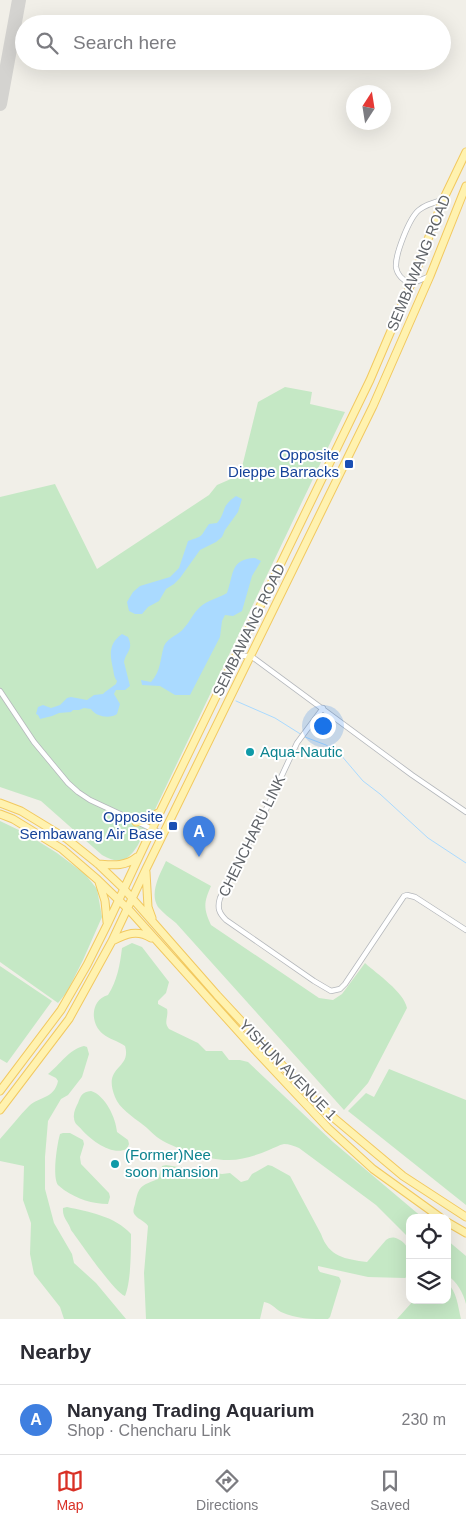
<!DOCTYPE html>
<meta charset="utf-8">
<style>
body{margin:0;font-family:Helvetica,sans-serif;background:#f2f2f3;color:#2b2b33}
.controls{position:absolute;right:15px;bottom:15px;display:grid;overflow:hidden;border-radius:10px;box-shadow:0 5px 20px #0002}
.controls button{width:45px;height:45px;display:grid;place-items:center;padding:0;border:0;border-bottom:1px solid #e1e1e2;background:#fff;color:#2b2b33;font:25px sans-serif}
.compass{position:absolute;left:346px;top:85px;width:45px;height:45px;border-radius:50%;background:#fff;box-shadow:0 5px 20px #0002;rotate:12deg}
.you{position:absolute;left:322px;top:725px;width:18px;height:18px;margin:-12px;border:4px solid #fff;border-radius:50%;background:#1a73e8;box-shadow:0 0 0 8px #1a73e833}
.badge{display:grid;place-items:center;width:32px;height:32px;border-radius:50%;background:#d93025;color:#fff;font-size:16px;font-weight:700}
.pin{position:absolute;translate:-50% -41px;filter:drop-shadow(0 1px 2px #0008)}
.pin::after{content:'';position:absolute;top:26px;width:18px;height:15px;background:inherit;clip-path:polygon(0 0,100% 0,50% 100%)}
.list{margin:0;padding:0;list-style:none}
h2{display:flex;justify-content:space-between;align-items:center;height:65px;margin:0;padding:0 20px;font-size:21px}
h2 small{font-size:16px;font-weight:400;color:#7c7c81}
.list li{display:grid;grid-template-columns:32px 1fr auto;gap:15px;align-items:center;box-sizing:border-box;height:70px;padding:0 20px;border-top:1px solid #e1e1e2}
.list b{display:block;font-size:19px;white-space:nowrap}
.list p{margin:0;font-size:16px;white-space:nowrap;color:#7c7c81}
.list em{font-size:16px;font-style:normal;color:#7c7c81}
.icon{flex:none;width:28px;height:28px;fill:none;stroke:currentColor;stroke-width:2;stroke-linecap:round;stroke-linejoin:round}
.map{position:relative;flex:none;width:466px;height:1319px;overflow:hidden}
.search{position:absolute;background:#fff;box-shadow:0 5px 20px #0002;left:15px;right:15px;top:15px;height:55px;display:flex;align-items:center;gap:12px;box-sizing:border-box;padding:0 18px;border-radius:28px;color:#7c7c81;font-size:19px}
.sheet{height:135px;background:#fff}
nav{display:flex;justify-content:space-around;align-items:center;box-sizing:border-box;height:70px;border-top:1px solid #e1e1e2;background:#fff;font-size:14px;color:#7c7c81}
nav a{display:grid;justify-items:center;gap:2px}
nav .on{color:#d93025}
.map>svg:first-child{display:block}
.green{fill:#c5e8c5}
.water{fill:#aadaff}
.lines{fill:none;stroke-linecap:round;stroke-linejoin:round}
.stream{stroke:#aadaff;stroke-width:1}
.taxiway{stroke:#d4d3d0;stroke-width:14}
.street-casing{stroke:#b5b8bc;stroke-width:6}
.primary-casing{stroke:#f2c960;stroke-width:9}
.street{stroke:#fff;stroke-width:4.5}
.primary{stroke:#fff2af;stroke-width:7}
.transit-dot{fill:#1a4fb4;stroke:#fff;stroke-width:2}
.culture-dot{fill:#0f9aa8;stroke:#fff;stroke-width:2}
.labels{text-anchor:middle;stroke-width:4;stroke-linejoin:round;paint-order:stroke}
.street-label{font-size:15px;fill:#5f6368;stroke:#fff}
.transit-label{font-size:15px;fill:#164399;stroke:#fff;text-anchor:end}
.culture-label{font-size:15px;fill:#0d838f;stroke:#fff;text-anchor:start}
</style>
<div class="map">
<svg width="466" height="1319" viewBox="0 0 466 1319">
<rect width="100%" height="100%" fill="#f1efe8"/>
<path class="green" d="M285 387 312 392 310 404 345 412 138 845C127 862 120 865 102 855L41 801 0 787V497L55 484 97 569 209 495 217 485 240 475 258 402Z
M0 821 25 833 57 853 85 874 97 889 102 917 83 960 67 992 58 1003 0 962Z
M166 861 211 886C204 902 203 908 211 925L319 998 333 1000 342 994 365 963C377 974 404 992 407 1008L368 1083 344 1110 176 923C170 918 163 913 158 907 149 893 160 874 166 861Z
M132 943 142 947 169 982 166 993 158 1001V1004L167 1009C169 1017 163 1022 169 1029L198 1043 206 1051H222L229 1060H240L248 1062 333 1142 423 1218H410V1239L376 1205 299 1148C294 1146 289 1144 284 1144 279 1145 274 1148 269 1150 257 1155 243 1160 229 1160 212 1161 177 1149 163 1141 154 1136 149 1129 142 1124 133 1117 119 1108 115 1097 102 1065 132 1070 125 1046 118 1041 109 1039 103 1034 90 1024 90 1000 108 995 117 981 120 965 122 948Z
M0 966 52 1001 7 1063 0 1059Z
M84 1046 87 1047 89 1054 82 1077 68 1095 61 1099 48 1121 45 1157V1189L54 1223 72 1254 74 1263 96 1283 126 1319H64L60 1307 34 1274 30 1254 31 1223 23 1200 24 1166 0 1161V1139C10 1128 19 1116 29 1106 40 1096 54 1099 58 1081L56 1078 48 1074C60 1065 69 1049 84 1046Z
M389 1069 466 1100V1205L348 1111 366 1093 374 1097Z
M91 1091C105 1095 116 1118 117 1132L128 1140 129 1144 127 1149C112 1156 92 1141 82 1130 79 1126 74 1124 74 1118 73 1113 76 1107 78 1103 81 1095 82 1092 91 1091Z
M63 1133H70L83 1140 84 1144 80 1157 81 1164 109 1193 110 1197 108 1204C92 1204 78 1199 64 1190 63 1189 59 1186 58 1185 52 1177 57 1144 60 1134Z
M166 1165 222 1174 230 1173 241 1182 248 1180 252 1174 268 1165 272 1166 290 1176 321 1234C329 1257 345 1259 367 1262L386 1240C391 1237 393 1237 398 1239 412 1245 410 1261 410 1275L405 1278 368 1277 318 1266V1269L320 1272 339 1277 341 1281 330 1317 328 1319C312 1319 296 1319 281 1312 274 1308 273 1304 264 1302L260 1319H146L144 1273 148 1226C145 1221 139 1220 135 1215 132 1212 134 1208 135 1204 139 1185 141 1186 158 1179L162 1166Z
M67 1207C89 1212 115 1216 131 1234 131 1251 131 1282 125 1296 114 1292 80 1242 71 1230 69 1222 62 1218 63 1208Z
M447 1240 466 1256V1304C463 1292 457 1282 447 1275Z
M447 1283C457 1291 458 1307 461 1319H397L414 1300H447Z"/>
<path class="water" d="M236 496 242 499 238 512 225 530 222 537 216 542 200 550 180 578 174 584 166 589 159 601 148 607 142 614H135L129 611 127 602 133 592 140 586 170 577 179 568 188 541C205 535 199 538 209 524L217 523C227 511 220 507 236 496Z
M255 558 261 561 252 576 242 611 233 616 225 615 222 621 220 637 190 695H175L160 686 142 685 141 680 151 682C161 671 160 659 164 646 168 637 179 635 184 628 190 622 193 613 200 607 208 600 219 598 227 593 234 574 230 559 255 558Z
M122 634 128 637C134 650 126 651 124 662L130 686 125 690H116L114 694 120 704 117 714C110 719 96 717 91 709L84 708 79 710H73L71 712 59 713 52 716 40 719 38 715 36 714 38 707 43 705 51 708 60 705 67 698 71 697 87 700 94 695 103 694 105 692 116 684 117 681C114 677 114 674 113 669 110 655 108 644 122 634Z"/>
<g class="lines">
<path class="stream" d="M236 701 275 718 302 735
M305 737 326 745 340 754 363 781 380 794 428 838 466 863"/>
<path class="taxiway" d="M0 104 19 0"/>
<g class="street-casing">
<path id="street" d="M430 276 411 284C404 281 397 275 396 267 395 255 409 218 419 210 425 205 435 202 443 200
M237 656H250L255 659 412 775 466 812
M0 691 34 742 68 783 78 792 90 800 163 834
M323 708 297 743 263 816 220 898C217 908 219 913 226 920L314 981 331 991 340 989 345 984 404 896 407 895 415 897 466 930"/>
</g>
<g class="primary-casing">
<path id="primary" d="M0 803 21 811 67 839 98 864 124 889 217 995 322 1108 403 1176 466 1217
M0 814 13 819 62 849 98 880 131 912 255 1050 328 1128 373 1169 441 1218
M136 822 148 820 158 813
M98 864C112 865 125 867 137 857
M146 872 148 907 152 918
M99 882 105 901 107 922
M112 941C126 934 137 929 151 938
M0 1091 61 1010 87 965 107 925 161 810 370 380 411 284 443 200 466 152
M0 1110 69 1019 112 941 146 869 373 406 430 276 466 186
M447 1222 466 1233"/>
</g>
<use href="#street" class="street"/>
<use href="#primary" class="primary"/>
</g>
<g class="transit-dot">
<rect x="344" y="459" width="10" height="10" rx="2.5"/>
<rect x="168" y="821" width="10" height="10" rx="2.5"/>
</g>
<g class="culture-dot">
<circle cx="250" cy="752" r="5"/>
<circle cx="115" cy="1164" r="5"/>
</g>
<g class="labels">
<g class="street-label">
<text transform="translate(419 263) rotate(-68)" y="5">SEMBAWANG ROAD</text>
<text transform="translate(249 630) rotate(-64)" y="5">SEMBAWANG ROAD</text>
<text transform="translate(252 836) rotate(-64)" y="5">CHENCHARU LINK</text>
<text transform="translate(288 1070) rotate(46)" y="5">YISHUN AVENUE 1</text>
</g>
<g class="transit-label">
<text x="339" y="460">Opposite<tspan x="339" dy="17">Dieppe Barracks</tspan></text>
<text x="163" y="822">Opposite<tspan x="163" dy="17">Sembawang Air Base</tspan></text>
</g>
<g class="culture-label">
<text x="260" y="757">Aqua-Nautic</text>
<text x="125" y="1160">(Former)Nee<tspan x="125" dy="17">soon mansion</tspan></text>
</g>
</g>
</svg>
<div class="controls">
<button><svg class="icon" aria-label="locate" viewBox="0 0 24 24"><circle cx="12" cy="12" r="6"/><path d="M12 2v4M12 18v4M2 12h4M18 12h4"/></svg></button>
<button><svg class="icon" aria-label="layers" viewBox="0 0 24 24"><path d="M12 4l9 5-9 5-9-5zM3 14l9 5 9-5"/></svg></button>
</div>
<svg class="compass" viewBox="-18 -18 36 36"><path d="M0-13l5 13h-10z" fill="#e53935"/><path d="M0 13l5-13h-10z" fill="#7c7c81"/></svg>
<div class="you"></div>
<div class="pin badge" style="left:199px;top:857px;background:#3f7fe0">A</div>
<div class="search"><svg class="icon" aria-label="search" viewBox="0 0 24 24"><circle cx="10" cy="10" r="6"/><path d="M15 15l6 6"/></svg>Search here</div>
</div>
<section class="sheet">
<h2>Nearby<small></small></h2>
<ul class="list">
<li><span class="badge" style="background:#3f7fe0">A</span><div><b>Nanyang Trading Aquarium</b><p>Shop · Chencharu Link</p></div><em>230 m</em></li>
</ul>
</section>
<nav>
<a class="on"><svg class="icon" aria-label="map" viewBox="0 0 24 24"><path d="M3 6l6-2 6 2 6-2v14l-6 2-6-2-6 2zM9 4v14M15 6v14"/></svg>Map</a>
<a><svg class="icon" aria-label="directions" viewBox="0 0 24 24"><path d="M12 3l9 9-9 9-9-9zM9 14v-3h6M13 9l2 2-2 2"/></svg>Directions</a>
<a><svg class="icon" aria-label="saved" viewBox="0 0 24 24"><path d="M7 4h10v16l-5-4-5 4z"/></svg>Saved</a>
</nav>
